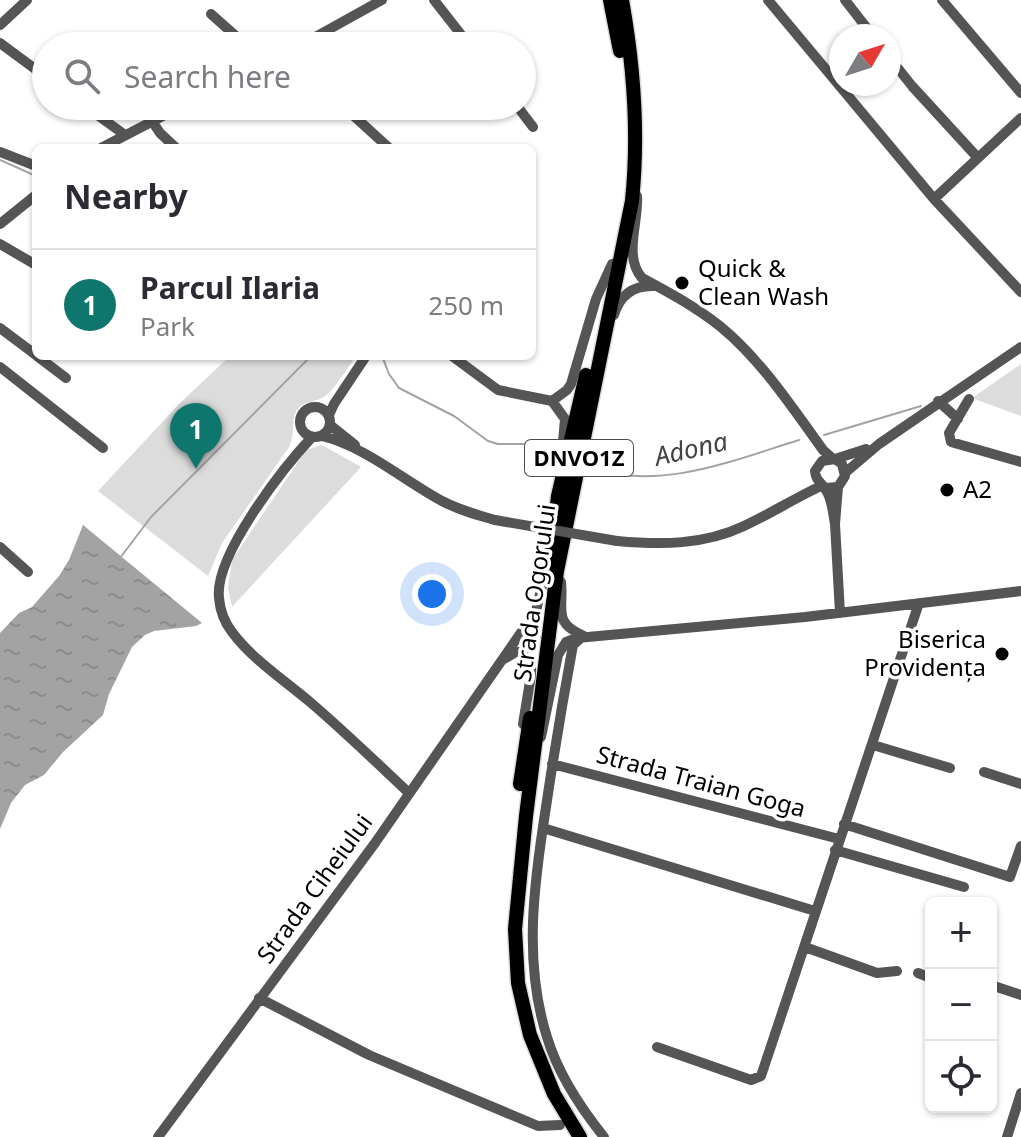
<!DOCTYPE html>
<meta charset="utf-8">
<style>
body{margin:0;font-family:"Noto Sans",sans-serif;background:#f2f2f3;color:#2b2b33}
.controls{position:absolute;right:24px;bottom:24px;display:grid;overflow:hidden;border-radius:12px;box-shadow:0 2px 6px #0004}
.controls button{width:72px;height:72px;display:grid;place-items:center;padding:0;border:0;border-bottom:2px solid #e1e1e2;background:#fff;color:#2b2b33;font:40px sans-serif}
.compass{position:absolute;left:829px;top:24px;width:72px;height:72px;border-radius:50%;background:#fff;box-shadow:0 2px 6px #0004;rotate:51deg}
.you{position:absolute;left:432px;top:594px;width:28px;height:28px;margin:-20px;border:6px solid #fff;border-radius:50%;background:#1a73e8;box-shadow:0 0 0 12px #1a73e833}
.badge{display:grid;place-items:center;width:52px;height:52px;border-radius:50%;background:#0f766e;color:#fff;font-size:26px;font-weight:700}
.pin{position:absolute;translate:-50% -66px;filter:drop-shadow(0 2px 4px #0008)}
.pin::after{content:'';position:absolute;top:42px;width:28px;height:24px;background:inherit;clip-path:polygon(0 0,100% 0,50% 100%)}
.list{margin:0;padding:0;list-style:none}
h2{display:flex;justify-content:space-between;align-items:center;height:104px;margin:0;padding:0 32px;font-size:34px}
h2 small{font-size:26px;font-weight:400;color:#7c7c81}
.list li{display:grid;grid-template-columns:52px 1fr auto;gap:24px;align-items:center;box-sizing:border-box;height:112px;padding:0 32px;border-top:2px solid #e1e1e2}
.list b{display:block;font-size:30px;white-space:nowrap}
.list p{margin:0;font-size:26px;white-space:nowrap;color:#7c7c81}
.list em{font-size:26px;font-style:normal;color:#7c7c81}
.icon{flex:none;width:44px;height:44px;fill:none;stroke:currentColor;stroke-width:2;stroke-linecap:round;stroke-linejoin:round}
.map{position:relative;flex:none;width:1021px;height:1137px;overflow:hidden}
.search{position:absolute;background:#fff;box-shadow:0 2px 6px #0004;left:32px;top:32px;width:504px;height:88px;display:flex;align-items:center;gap:20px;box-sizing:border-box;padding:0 28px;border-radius:44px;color:#7c7c81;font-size:30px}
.panel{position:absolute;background:#fff;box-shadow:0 2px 6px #0004;left:32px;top:144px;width:504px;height:216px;border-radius:12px}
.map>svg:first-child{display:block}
.park{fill:#dcdcdc}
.water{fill:url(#water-ripples)}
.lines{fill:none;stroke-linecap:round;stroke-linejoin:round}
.stream{stroke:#a3a3a3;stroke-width:2}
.highway-casing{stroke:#dbdbdb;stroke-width:17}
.minor{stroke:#555;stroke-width:10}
.highway{stroke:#000;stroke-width:14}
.minor-bridge{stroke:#555;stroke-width:10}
.poi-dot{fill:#000;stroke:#fff;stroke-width:3}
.labels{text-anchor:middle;stroke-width:7;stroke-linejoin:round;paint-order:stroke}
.shield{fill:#fff;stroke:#4c4c4c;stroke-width:2}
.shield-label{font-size:22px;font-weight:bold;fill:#000}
.poi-label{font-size:24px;fill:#000;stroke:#fff;text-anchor:start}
.street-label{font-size:24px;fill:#000;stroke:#fff}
.water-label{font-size:26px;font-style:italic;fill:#444;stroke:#fff}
</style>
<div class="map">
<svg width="1021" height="1137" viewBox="0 0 1021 1137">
<defs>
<pattern id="water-ripples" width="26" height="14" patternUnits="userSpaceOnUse" patternTransform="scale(2)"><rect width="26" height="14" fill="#a3a3a3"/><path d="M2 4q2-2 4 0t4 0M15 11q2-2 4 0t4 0" fill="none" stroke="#8b8b8b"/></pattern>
</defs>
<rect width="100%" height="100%" fill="#fff"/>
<path class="park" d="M230 356H348L353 361C344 372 336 388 325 396 316 403 304 400 297 410 290 421 296 434 289 447L222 543 208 576 98 491 182 401Z
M1021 364V416L972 398Z
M322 445 361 467 232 607 228 588 232 560 306 450Z"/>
<path class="water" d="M83 525 202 623 196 626 154 631 145 635 132 647 109 694 103 715 63 752 44 775 25 785 11 803 0 829V633L19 613 32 607 59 576 69 560Z"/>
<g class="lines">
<path class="stream" d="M0 160 36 176
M382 356 389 374 399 388 454 416 488 441 498 444H524L550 453
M824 435 921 406
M591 468C661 491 731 461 799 440
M120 558 151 517 311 356"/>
<g class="highway-casing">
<path id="highway" d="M610 0 620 51
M550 562 558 496 586 375
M520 784 530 718
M580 1137 554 1094 530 1035 518 983 515 929 526 816 557 571 632 201C639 133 634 67 622 0"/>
</g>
<path class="minor" d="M434 0 470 46
M768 0 934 199 1021 292
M845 0 873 36
M942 0 1021 93
M211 14 247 46
M0 25 27 0
M0 43 46 77
M299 46 382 0
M889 57 912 86 978 158
M85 106 125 135
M343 106 389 148
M517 106 533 127
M152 121 160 133 176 148
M101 148 182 106
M0 152 36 166
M637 196C639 222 623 256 642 278 670 293 696 307 721 327 761 360 792 407 823 450L832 458
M934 199 1021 118
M0 224 36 195
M0 244 36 265
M614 315C620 294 634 285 655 286
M0 328 36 355
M37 356 66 378
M452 356 498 390 552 401 565 419 562 453
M0 367 103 448
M969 399 949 433 951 442 1021 462
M552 401 567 390 571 384 596 299 612 264
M938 401 958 419
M300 422a15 15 0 1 1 30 0a15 15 0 1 1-30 0Z
M329 415 334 404 366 356
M330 425 355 445
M322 436C366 447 403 480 442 501 459 510 477 515 495 520
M312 437C283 468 214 556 219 598 220 610 225 623 232 632 252 659 284 680 310 702 344 731 376 762 409 793
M835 459 866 449
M846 472 879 444 1021 347
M838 487 835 524 840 613
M825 488 838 487 845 476 842 464 835 459 822 461 815 471C816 481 820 481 825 489 832 497 833 514 835 524
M617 541C661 545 704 545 744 526 770 514 795 498 821 486
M0 547 28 572
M561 582C564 610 552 622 584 636
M582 637 573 645C563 699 554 753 546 807 534 883 523 962 547 1037 558 1074 580 1107 604 1137
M504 659 516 652H522L531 660V675L523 724
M541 737 558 655 566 642 577 638 805 617 1021 591
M873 745 950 768
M552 764 839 839
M984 772 1021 784
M844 824 1010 877 1021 846
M543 828 815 911
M835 850 964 887
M805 947 877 973 897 971
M918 973 931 978
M991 985 1021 995
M259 998 369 1055 538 1126 560 1125
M657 1047 751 1080 761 1076 919 603
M158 1137 375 843 536 611 549 556
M1007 1137 1021 1093"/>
<use href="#highway" class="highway"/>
<path class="minor-bridge" d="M495 520 617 541"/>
</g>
<g class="poi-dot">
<circle cx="682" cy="283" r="8"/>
<circle cx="947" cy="490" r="8"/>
<circle cx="1002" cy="654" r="8"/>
</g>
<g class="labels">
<rect class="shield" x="525" y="440" width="108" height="36" rx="6"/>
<g class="shield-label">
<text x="579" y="466">DNVO1Z</text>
</g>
<g class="poi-label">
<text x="698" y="277">Quick &amp;<tspan x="698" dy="28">Clean Wash</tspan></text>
<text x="963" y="498">A2</text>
<text x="986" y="648" text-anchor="end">Biserica<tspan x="986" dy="28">Providența</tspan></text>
</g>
<g class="street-label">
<text transform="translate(535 593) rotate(-82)" y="8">Strada Ogorului</text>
<text transform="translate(701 782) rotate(15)" y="8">Strada Traian Goga</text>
<text transform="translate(315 889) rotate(-54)" y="8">Strada Ciheiului</text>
</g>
<g class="water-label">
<text transform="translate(691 449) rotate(-13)" y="9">Adona</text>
</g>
</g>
</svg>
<div class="controls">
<button>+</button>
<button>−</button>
<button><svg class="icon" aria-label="locate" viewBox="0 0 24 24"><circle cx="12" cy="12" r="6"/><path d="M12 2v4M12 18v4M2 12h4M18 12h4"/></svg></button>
</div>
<svg class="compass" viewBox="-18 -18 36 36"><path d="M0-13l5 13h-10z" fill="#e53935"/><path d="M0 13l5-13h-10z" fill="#7c7c81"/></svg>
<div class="you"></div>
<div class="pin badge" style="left:196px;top:469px">1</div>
<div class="search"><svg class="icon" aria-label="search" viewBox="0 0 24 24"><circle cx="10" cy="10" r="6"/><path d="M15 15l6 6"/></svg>Search here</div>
<section class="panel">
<h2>Nearby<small></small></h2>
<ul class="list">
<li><span class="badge">1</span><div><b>Parcul Ilaria</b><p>Park</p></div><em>250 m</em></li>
</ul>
</section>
</div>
